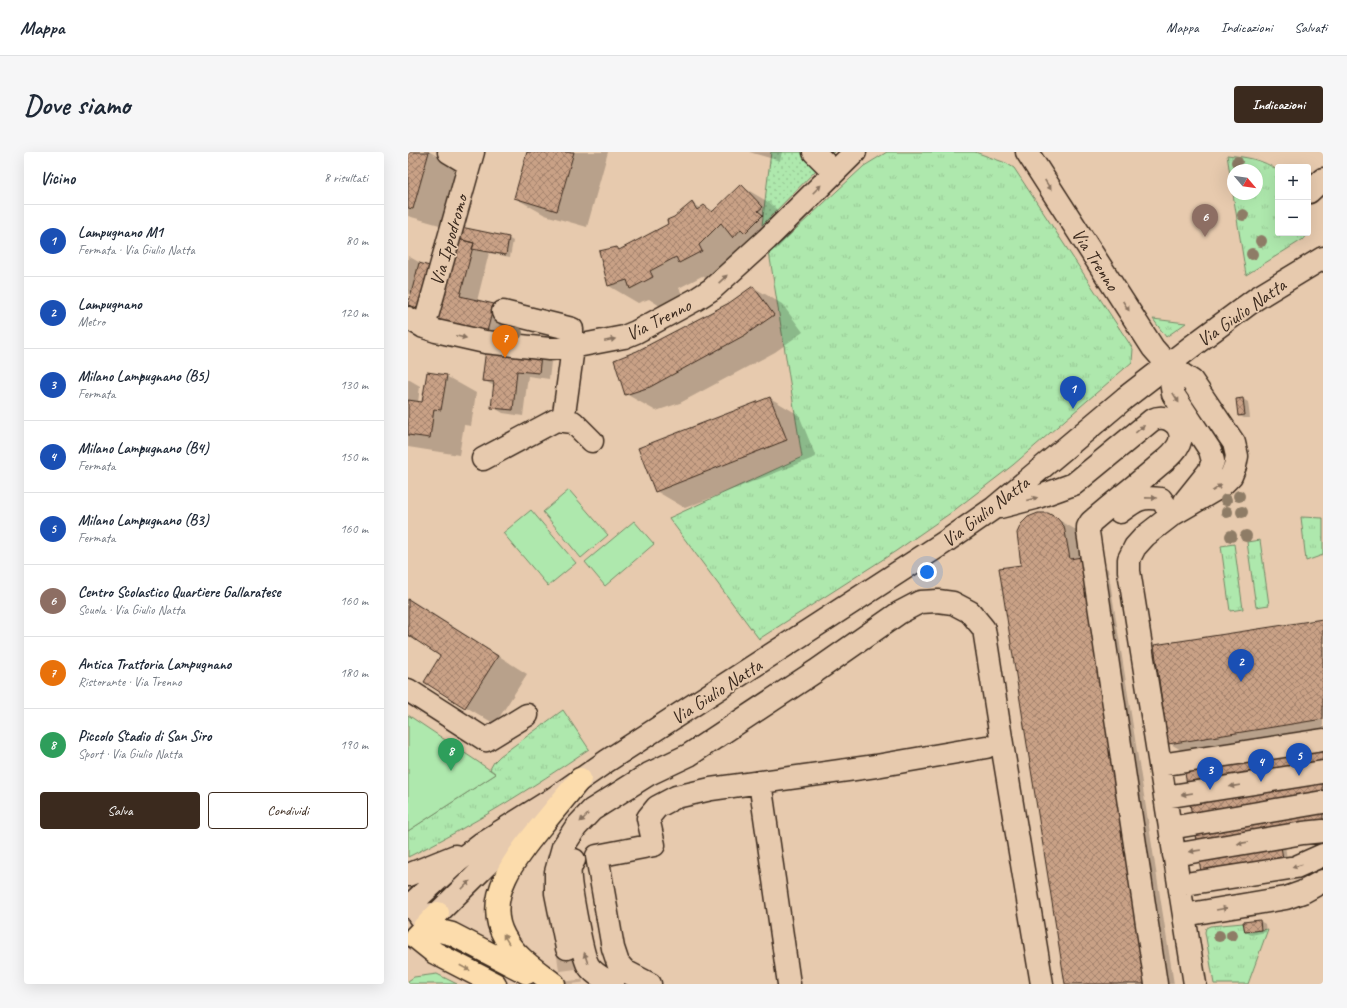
<!DOCTYPE html>
<html lang="it">
<meta charset="utf-8">
<style>
body{margin:0;font-family:Caveat,sans-serif;background:#f6f6f7;color:#1f2937}
.controls{position:absolute;right:12px;top:12px;display:grid;overflow:hidden;border-radius:4px;box-shadow:0 4px 16px #0002}
.controls button{width:36px;height:36px;display:grid;place-items:center;padding:0;border:0;border-bottom:1px solid #e0e1e3;background:#fff;color:#1f2937;font:20px sans-serif}
.compass{position:absolute;left:819px;top:12px;width:36px;height:36px;border-radius:50%;background:#fff;box-shadow:0 4px 16px #0002;rotate:119deg}
.you{position:absolute;left:519px;top:420px;width:14px;height:14px;margin:-10px;border:3px solid #fff;border-radius:50%;background:#1a73e8;box-shadow:0 0 0 6px #1a73e833}
.badge{display:grid;place-items:center;width:26px;height:26px;border-radius:50%;background:#3b2a1e;color:#fff;font-size:13px;font-weight:700}
.pin{position:absolute;translate:-50% -33px;filter:drop-shadow(0 1px 2px #0008)}
.pin::after{content:'';position:absolute;top:21px;width:14px;height:12px;background:inherit;clip-path:polygon(0 0,100% 0,50% 100%)}
.list{margin:0;padding:0;list-style:none}
h2{display:flex;justify-content:space-between;align-items:center;height:52px;margin:0;padding:0 16px;font-size:17px}
h2 small{font-size:13px;font-weight:400;color:#747a83}
.list li{display:grid;grid-template-columns:26px 1fr auto;gap:12px;align-items:center;box-sizing:border-box;height:72px;padding:0 16px;border-top:1px solid #e0e1e3}
.list b{display:block;font-size:15px;white-space:nowrap}
.list p{margin:0;font-size:13px;white-space:nowrap;color:#747a83}
.list em{font-size:13px;font-style:normal;color:#747a83}
.actions{display:flex;gap:8px;padding:12px 16px}
.actions a{flex:1;padding:9px 0;border:1px solid #3b2a1e;border-radius:4px;text-align:center;font-size:14px;color:#3b2a1e}
.actions .main{background:#3b2a1e;color:#fff}
.map{position:relative;flex:none;width:915px;height:832px;overflow:hidden;border-radius:4px}
header{display:flex;align-items:center;gap:24px;box-sizing:border-box;height:56px;padding:0 20px;background:#fff;border-bottom:1px solid #e0e1e3}
header strong{font-size:19px}
nav{display:flex;gap:22px;margin-inline-start:auto;font-size:14px}
.intro{display:flex;align-items:center;justify-content:space-between;box-sizing:border-box;height:96px;padding:0 24px}
h1{margin:0;font-size:28px}
.button{padding:10px 18px;border-radius:4px;background:#3b2a1e;color:#fff;font-size:14px;font-weight:700}
main{display:flex;gap:24px;padding:0 24px}
aside{flex:1;background:#fff;border-radius:4px;box-shadow:0 4px 16px #0002}
.map>svg:first-child{display:block}
.grass{fill:url(#grass-tufts);stroke:#748966}
.park{fill:url(#park-dots);stroke:#748966}
.garden{fill:#aee8ad;stroke:#748966}
.shadow{fill:#0003}
.building{fill:url(#building-cross-hatch);stroke:#3b2a1e}
.lines{fill:none;stroke-linecap:round;stroke-linejoin:round}
.minor-tunnel{stroke:#c5aa91;stroke-width:22;stroke-dasharray:22 11;stroke-linecap:butt}
.minor-casing{stroke:#3b2a1e;stroke-width:25}
.major-casing{stroke:#3b2a1e;stroke-width:25}
.minor{stroke:#e7caae;stroke-width:22}
.major{stroke:#fcdcac;stroke-width:22}
.tree{fill:#8e7c66}
.oneway{fill:#88725f}
.oneway2{fill:#9c8365}
.labels{text-anchor:middle;stroke-width:3.5;stroke-linejoin:round;paint-order:stroke}
.street-label{font-size:19px;fill:#3b2a1e;stroke:#e7caae}
</style>
<header>
<strong>Mappa</strong>
<nav><a>Mappa</a><a>Indicazioni</a><a>Salvati</a></nav>
</header>
<div class="intro"><h1>Dove siamo</h1><a class="button">Indicazioni</a></div>
<main>
<aside>
<h2>Vicino<small>8 risultati</small></h2>
<ul class="list">
<li><span class="badge" style="background:#1a4fb4">1</span><div><b>Lampugnano M1</b><p>Fermata · Via Giulio Natta</p></div><em>80 m</em></li>
<li><span class="badge" style="background:#1a4fb4">2</span><div><b>Lampugnano</b><p>Metro</p></div><em>120 m</em></li>
<li><span class="badge" style="background:#1a4fb4">3</span><div><b>Milano Lampugnano (B5)</b><p>Fermata</p></div><em>130 m</em></li>
<li><span class="badge" style="background:#1a4fb4">4</span><div><b>Milano Lampugnano (B4)</b><p>Fermata</p></div><em>150 m</em></li>
<li><span class="badge" style="background:#1a4fb4">5</span><div><b>Milano Lampugnano (B3)</b><p>Fermata</p></div><em>160 m</em></li>
<li><span class="badge" style="background:#8d6e63">6</span><div><b>Centro Scolastico Quartiere Gallaratese</b><p>Scuola · Via Giulio Natta</p></div><em>160 m</em></li>
<li><span class="badge" style="background:#e8710a">7</span><div><b>Antica Trattoria Lampugnano</b><p>Ristorante · Via Trenno</p></div><em>180 m</em></li>
<li><span class="badge" style="background:#2e9e5b">8</span><div><b>Piccolo Stadio di San Siro</b><p>Sport · Via Giulio Natta</p></div><em>190 m</em></li>
</ul>
<div class="actions"><a class="main">Salva</a><a>Condividi</a></div>
</aside>
<div class="map">
<svg width="915" height="832" viewBox="0 0 915 832">
<defs>
<pattern id="grass-tufts" width="24" height="20" patternUnits="userSpaceOnUse"><rect width="24" height="20" fill="#aee8ad"/><path d="M3 7l-1-3M5 7V3M7 7l1-3M15 17l-1-3M17 17v-4M19 17l1-3" fill="none" stroke="#97c794"/></pattern>
<pattern id="park-dots" width="8" height="8" patternUnits="userSpaceOnUse"><rect width="8" height="8" fill="#aee8ad"/><path d="M2 2h.1M6 6h.1" fill="none" stroke="#97c794" stroke-width="1.8" stroke-linecap="round"/></pattern>
<pattern id="building-cross-hatch" width="8" height="8" patternUnits="userSpaceOnUse"><rect width="8" height="8" fill="#c9a186"/><path d="M0 0l8 8M0 8l8-8" fill="none" stroke="#a4836d"/></pattern>
</defs>
<rect width="100%" height="100%" fill="#e7caae"/>
<filter id="ink" filterUnits="userSpaceOnUse"><feTurbulence type="fractalNoise" baseFrequency=".025" numOctaves="2"/><feDisplacementMap in="SourceGraphic" scale="8" xChannelSelector="R" yChannelSelector="G"/><feConvolveMatrix kernelMatrix="1 2 1 2 8 2 1 2 1" color-interpolation-filters="sRGB"/></filter>
<g filter="url(#ink)">
<path class="grass" d="M479 0H567L598 11 606 16 725 197 724 210 605 313 544 360 488 399 351 487 261 366 394 305 361 100 376 88 456 14Z
M819 3C836 5 856 7 870 19V81H896L897 86 838 123 825 42H849V18H825V42Z
M745 167 778 171 758 185Z
M893 365 915 366V403L898 409Z
M852 388 861 453 848 455 839 390Z
M826 392 835 457 822 459 813 394Z
M155 558 181 597C123 636 64 674 0 705V679L88 622 82 617 86 610 92 604Z
M835 771 837 780 860 777 840 832H806L797 780 798 776 802 774Z"/>
<path class="park" d="M363 0H426L354 73Z"/>
<path class="garden" d="M161 338 200 383 173 406 135 360Z
M123 358 168 411 140 434 95 381Z
M226 369 246 392 197 434 177 410Z
M0 563 88 622 0 679Z
M29 822 49 832H0V829L6 825Z"/>
<path class="shadow" d="M0 0H22L50 16 35 74 0 64Z
M120 0H200L179 75 137 63 107 46Z
M341 0H374L372 9Z
M333 34 362 51 384 72 379 77 384 81 368 98 362 95 301 128 294 124 271 136 274 142 252 154 241 147 230 151 201 134 208 96 212 98 262 72 267 66 284 51 293 57 296 54 306 59Z
M54 76 100 86 105 89 102 105 81 101 69 149 86 153 101 162 95 188 47 176 31 167Z
M0 104 18 114V159L1 152 3 143 0 142Z
M345 135 374 152 395 180 367 200 272 251 248 259 218 242 230 200 321 152Z
M133 204 143 210 141 227 120 224 115 264 95 261 85 255 86 234 75 228Z
M38 224 68 241 63 274 56 273 51 303 0 295V227L12 234 10 251H15Z
M362 246 391 263 408 305 277 356 248 339Z
M835 247 840 250 842 266H836L831 264Z
M649 367 670 379 680 406 700 417 766 832H658L614 414Z
M0 446 119 522 87 572 58 555 33 503 0 482Z
M915 468V582L782 603 761 591Z
M876 686 880 715 800 728Z
M852 769 857 772 858 780 843 783 838 780Z"/>
<path class="building" d="M0 0H21L5 57 0 56Z
M119 0H166L149 59 106 46Z
M333 32 355 55 350 59 355 63 337 81 333 77 325 86 313 71 291 93 294 99 271 111 268 105 242 119 245 125 222 137 219 128 200 134 191 99 209 95 211 98 260 72 259 68 266 65 284 50 289 58 296 53 304 60Z
M53 75 101 85 98 103 64 97 66 91 50 87Z
M50 87 66 91 52 144 86 152 79 180 30 168Z
M11 111 25 115 13 157 0 153Z
M345 134 366 163 337 183 242 235 217 243 206 208 229 199 321 151Z
M78 197 133 203 131 221 109 219 105 258 83 256 86 230 74 229Z
M19 220 39 223 33 258 26 257 22 286 0 283V248L14 250Z
M362 245 379 288 247 340 230 296Z
M835 246 837 263 830 264 828 247Z
M630 361H640L649 366 656 374 662 407 679 404 748 832H657L591 416 613 413 609 381 613 372 620 365Z
M0 447 90 504 57 556 16 530 32 504 0 483Z
M915 467V567L760 592 746 493Z
M915 594V676L871 683 876 712 794 726 776 615Z
M852 768 853 778 837 780 835 770Z"/>
<g class="lines">
<path class="minor-tunnel" d="M159 796 164 832"/>
<g class="minor-casing">
<path id="minor" d="M41 0 56 9
M406 0 426 20
M619 0 745 196 760 213 784 229 826 291 829 304 827 314 823 324 812 335 764 363 737 384 727 395 721 407V419L787 832
M901 40 915 27
M95 160 164 177V203L155 269
M0 166 16 175 28 179 77 190 141 197 164 195 216 185 228 180 287 148 304 137 359 87 447 0
M16 175 65 0
M760 213 765 242 802 298 805 309 801 319 777 349
M75 307 148 268 165 270 184 289
M592 355 627 346 666 332 744 268C750 265 756 265 762 268 771 273 775 283 771 292 767 301 757 308 750 314 728 333 705 351 683 370L680 375V380L748 832
M712 360C728 348 732 344 753 347L764 363
M0 538 78 588 119 563
M752 613 915 588
M352 630 381 832
M757 645 915 620
M762 676 915 650
M766 703 895 681 915 679
M166 708C164 711 163 714 162 717 160 728 174 803 180 813 185 822 197 827 205 832
M0 723 47 704
M771 733 888 715 915 703
M0 755 49 710 74 691 146 646 199 609 537 390 586 356 717 246 783 195 849 146 915 106
M776 763 878 746 895 740 915 729
M11 764 30 761 118 674
M159 796 148 741V720L155 695 168 675 184 658 241 622 281 603 408 519 491 461 512 450 530 449 545 451 562 460 576 477 594 592 634 832
M242 832 217 819 210 811 205 796 189 704 246 693 240 666 249 655 268 645 303 637 468 614 578 595"/>
</g>
<g class="major-casing">
<path id="major" d="M30 761 7 785 27 801 87 832
M16 775 44 782 119 821
M146 832C128 818 107 805 96 784 74 744 111 701 135 672 147 657 160 642 172 627"/>
</g>
<use href="#minor" class="minor"/>
<use href="#major" class="major"/>
</g>
<g class="tree">
<circle cx="829" cy="10" r="6"/>
<circle cx="835" cy="63" r="6"/>
<circle cx="853" cy="89" r="6"/>
<circle cx="844" cy="102" r="6"/>
<circle cx="95" cy="179" r="6"/>
<circle cx="109" cy="181" r="6"/>
<circle cx="831" cy="344" r="6"/>
<circle cx="818" cy="348" r="6"/>
<circle cx="819" cy="360" r="6"/>
<circle cx="834" cy="360" r="6"/>
<circle cx="823" cy="384" r="6"/>
<circle cx="838" cy="384" r="6"/>
<circle cx="824" cy="783" r="6"/>
<circle cx="811" cy="784" r="6"/>
</g>
<defs><path id="oneway-solid" d="M-6-.8H1V-3.2L6.5 0L1 3.2V.8H-6Z"/></defs>
<g class="oneway">
<use href="#oneway-solid" transform="translate(640 33) rotate(57)"/>
<use href="#oneway-solid" transform="translate(409 37) rotate(-45)"/>
<use href="#oneway-solid" transform="translate(315 127) rotate(-43)"/>
<use href="#oneway-solid" transform="translate(718 154) rotate(57)"/>
<use href="#oneway-solid" transform="translate(53 185) rotate(12)"/>
<use href="#oneway-solid" transform="translate(202 188) rotate(-12)"/>
<use href="#oneway-solid" transform="translate(768 246) rotate(58)"/>
<use href="#oneway-solid" transform="translate(732 277) rotate(-39)"/>
<use href="#oneway-solid" transform="translate(809 336) rotate(-35)"/>
<use href="#oneway-solid" transform="translate(743 346) rotate(1)"/>
<use href="#oneway-solid" transform="translate(624 347) rotate(-15)"/>
<use href="#oneway-solid" transform="translate(827 634) rotate(171)"/>
<use href="#oneway-solid" transform="translate(779 642) rotate(171)"/>
<use href="#oneway-solid" transform="translate(176 666) rotate(135)"/>
<use href="#oneway-solid" transform="translate(835 691) rotate(171)"/>
<use href="#oneway-solid" transform="translate(787 699) rotate(171)"/>
<use href="#oneway-solid" transform="translate(889 714) rotate(164)"/>
<use href="#oneway-solid" transform="translate(58 733) rotate(-45)"/>
<use href="#oneway-solid" transform="translate(814 757) rotate(-10)"/>
<use href="#oneway-solid" transform="translate(178 806) rotate(-108)"/>
</g>
<g class="oneway2">
<use href="#oneway-solid" transform="translate(98 787) rotate(-121)"/>
<use href="#oneway-solid" transform="translate(57 816) rotate(28)"/>
</g>
</g>
<g class="labels">
<g class="street-label">
<text transform="translate(40 88) rotate(-74)" y="7">Via Ippodromo</text>
<text transform="translate(688 107) rotate(57)" y="7">Via Trenno</text>
<text transform="translate(833 160) rotate(-35)" y="7">Via Giulio Natta</text>
<text transform="translate(250 167) rotate(-27)" y="7">Via Trenno</text>
<text transform="translate(577 359) rotate(-37)" y="7">Via Giulio Natta</text>
<text transform="translate(308 539) rotate(-33)" y="7">Via Giulio Natta</text>
</g>
</g>
</svg>
<div class="controls">
<button>+</button>
<button>−</button>
</div>
<svg class="compass" viewBox="-18 -18 36 36"><path d="M0-13l5 13h-10z" fill="#e53935"/><path d="M0 13l5-13h-10z" fill="#747a83"/></svg>
<div class="you"></div>
<div class="pin badge" style="left:665px;top:257px;background:#1a4fb4">1</div>
<div class="pin badge" style="left:833px;top:530px;background:#1a4fb4">2</div>
<div class="pin badge" style="left:802px;top:638px;background:#1a4fb4">3</div>
<div class="pin badge" style="left:853px;top:630px;background:#1a4fb4">4</div>
<div class="pin badge" style="left:891px;top:624px;background:#1a4fb4">5</div>
<div class="pin badge" style="left:797px;top:85px;background:#8d6e63">6</div>
<div class="pin badge" style="left:97px;top:206px;background:#e8710a">7</div>
<div class="pin badge" style="left:43px;top:619px;background:#2e9e5b">8</div>
</div>
</main>
